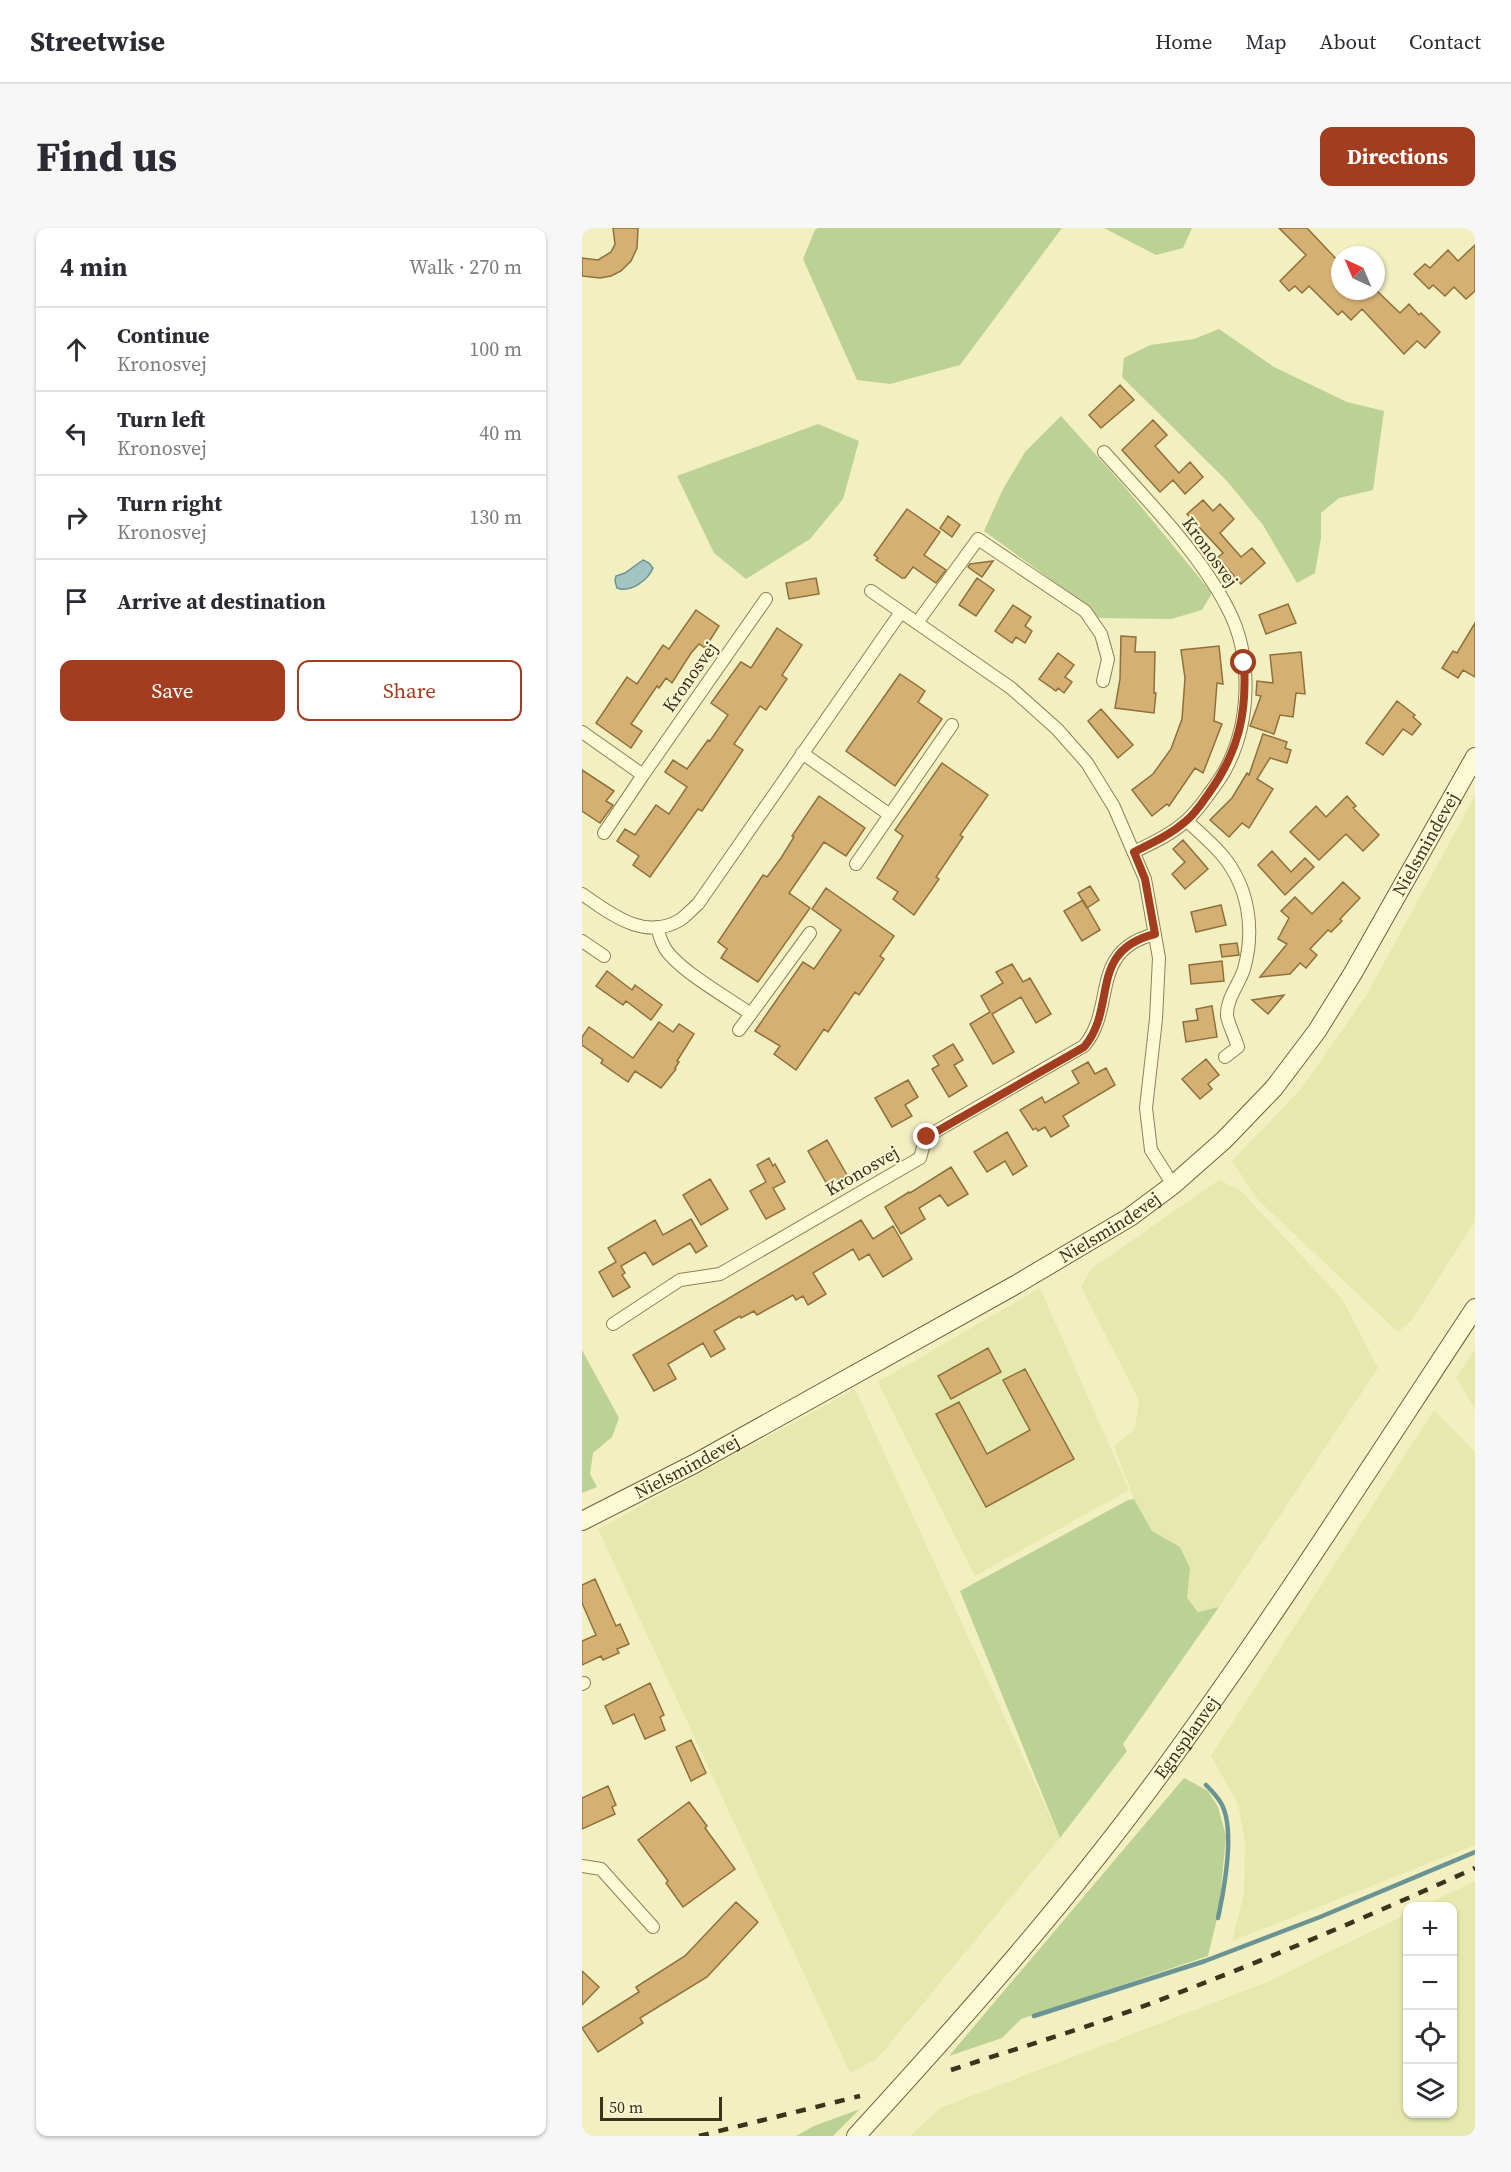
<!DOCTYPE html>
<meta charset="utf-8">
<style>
body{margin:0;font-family:"Source Serif 4",serif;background:#f7f7f7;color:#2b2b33}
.controls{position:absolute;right:18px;bottom:18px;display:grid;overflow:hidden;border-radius:12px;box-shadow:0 2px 4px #0004}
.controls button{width:54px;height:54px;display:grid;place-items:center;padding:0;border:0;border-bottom:2px solid #e1e1e2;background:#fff;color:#2b2b33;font:30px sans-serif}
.compass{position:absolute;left:749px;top:18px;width:54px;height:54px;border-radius:50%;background:#fff;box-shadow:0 2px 4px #0004;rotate:316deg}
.scale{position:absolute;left:18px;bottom:15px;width:122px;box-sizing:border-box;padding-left:6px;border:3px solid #3c331c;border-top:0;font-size:16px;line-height:21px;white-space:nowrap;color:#3c331c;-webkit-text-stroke:4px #f9f6d2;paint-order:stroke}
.stop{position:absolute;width:18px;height:18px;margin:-14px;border:4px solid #a33d20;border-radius:50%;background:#fff}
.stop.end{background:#a33d20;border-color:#fff;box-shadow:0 2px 6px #0008}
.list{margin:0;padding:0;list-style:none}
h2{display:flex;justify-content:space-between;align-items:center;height:78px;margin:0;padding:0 24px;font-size:26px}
h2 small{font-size:20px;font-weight:400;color:#7c7c81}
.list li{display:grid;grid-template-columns:39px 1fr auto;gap:18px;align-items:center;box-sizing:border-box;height:84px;padding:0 24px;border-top:2px solid #e1e1e2}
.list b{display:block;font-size:22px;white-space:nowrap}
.list p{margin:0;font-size:20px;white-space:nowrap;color:#7c7c81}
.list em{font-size:20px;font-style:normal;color:#7c7c81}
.actions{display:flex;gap:12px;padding:18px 24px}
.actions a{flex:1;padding:14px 0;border:2px solid #a33d20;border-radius:12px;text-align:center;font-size:21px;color:#a33d20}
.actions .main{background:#a33d20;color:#fff}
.icon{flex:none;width:33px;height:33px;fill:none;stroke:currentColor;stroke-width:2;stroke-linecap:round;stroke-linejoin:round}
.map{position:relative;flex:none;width:893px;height:1908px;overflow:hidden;border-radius:12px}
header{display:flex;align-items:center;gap:36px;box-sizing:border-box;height:84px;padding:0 30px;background:#fff;border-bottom:2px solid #e1e1e2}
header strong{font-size:28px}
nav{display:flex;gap:33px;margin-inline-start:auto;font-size:21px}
.intro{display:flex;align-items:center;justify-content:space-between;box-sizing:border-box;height:144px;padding:0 36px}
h1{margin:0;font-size:42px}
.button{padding:15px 27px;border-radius:12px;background:#a33d20;color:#fff;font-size:21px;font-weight:700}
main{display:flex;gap:36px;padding:0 36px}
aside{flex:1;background:#fff;border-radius:12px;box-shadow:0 2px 4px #0004}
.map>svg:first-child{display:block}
.farmland{fill:#e5e9ae}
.green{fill:#bcd294}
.water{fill:#a4c4c2;stroke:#6a9493;stroke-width:1.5}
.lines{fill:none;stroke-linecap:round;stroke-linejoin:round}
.stream{stroke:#6a9493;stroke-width:4.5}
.building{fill:#d4b173;stroke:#906f3a;stroke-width:1.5}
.street-casing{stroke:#8e8057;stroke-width:14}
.secondary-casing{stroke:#70613a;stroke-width:20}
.street{stroke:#fcf9d5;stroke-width:12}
.secondary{stroke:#fcf9d5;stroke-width:18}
.rail{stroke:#3c331c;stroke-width:4.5;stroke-dasharray:10 10;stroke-linecap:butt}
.route{stroke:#a33d20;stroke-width:8}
.labels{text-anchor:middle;stroke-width:4.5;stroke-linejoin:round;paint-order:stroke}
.street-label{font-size:18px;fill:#3c331c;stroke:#f9f6d2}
</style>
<header>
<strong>Streetwise</strong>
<nav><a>Home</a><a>Map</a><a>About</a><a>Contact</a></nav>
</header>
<div class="intro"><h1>Find us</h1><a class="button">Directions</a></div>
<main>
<aside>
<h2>4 min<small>Walk · 270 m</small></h2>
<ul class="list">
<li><svg class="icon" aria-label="ahead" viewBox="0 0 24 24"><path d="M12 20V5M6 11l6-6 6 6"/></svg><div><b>Continue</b><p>Kronosvej</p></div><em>100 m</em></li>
<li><svg class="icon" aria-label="left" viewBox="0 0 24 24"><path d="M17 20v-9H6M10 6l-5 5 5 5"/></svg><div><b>Turn left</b><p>Kronosvej</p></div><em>40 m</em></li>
<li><svg class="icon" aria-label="right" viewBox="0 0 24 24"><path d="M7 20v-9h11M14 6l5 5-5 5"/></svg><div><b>Turn right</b><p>Kronosvej</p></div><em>130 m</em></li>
<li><svg class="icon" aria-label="arrive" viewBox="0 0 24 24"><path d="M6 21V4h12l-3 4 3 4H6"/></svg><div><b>Arrive at destination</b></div></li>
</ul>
<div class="actions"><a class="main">Save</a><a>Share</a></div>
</aside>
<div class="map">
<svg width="893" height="1908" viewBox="0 0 893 1908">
<rect width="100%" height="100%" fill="#f2efc1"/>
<path class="farmland" d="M893 568V993L830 1092 816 1104 676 972 650 933 719 861 784 768Z
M637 952 658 962 760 1071 796 1140 637 1379 616 1384 604 1370 608 1340 598 1319 570 1303 552 1271 532 1218 553 1201 557 1172 499 1059 509 1041Z
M458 1060 547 1262 393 1348 296 1154Z
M893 1121V1181L874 1150Z
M273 1161 478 1610 295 1831 268 1845 16 1301Z
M852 1182 893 1224V1617L650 1713 662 1666 663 1614 656 1576 629 1528Z
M893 1653V1908H328L358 1880 688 1753 825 1686 826 1886H870V1678H841Z"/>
<path class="green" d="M236 0H480L378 137 308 156 275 152 221 31 233 2Z
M522 0H610L601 20 574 27Z
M637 101 692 139 765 174 802 183 791 262 757 270 739 285V310L733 345 715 355 681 297 644 252 540 149 542 130 568 117 612 111Z
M479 188 542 258 630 365 620 382 589 391 517 390 504 377 402 303 421 261 443 224Z
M236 196 277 213 261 271 228 311 164 351 132 325 95 248Z
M0 1122 37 1190 30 1209 11 1225 8 1246 15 1259 0 1265Z
M552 1271 570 1303 598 1319 608 1340 605 1370 616 1384 637 1379 541 1516 545 1523 478 1610 378 1363 546 1272Z
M602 1550 626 1563 636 1579 644 1608 637 1682 626 1728 439 1791 420 1810 367 1828Z
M278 1881 251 1908H214L232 1898Z"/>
<path class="water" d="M61 332 67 335 71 340C66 352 49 365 35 360L33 353 34 348 43 345Z"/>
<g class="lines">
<path class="stream" d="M624 1557C629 1562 635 1568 639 1575 654 1601 642 1662 636 1690
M452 1788 623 1733 738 1689 893 1624"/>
</g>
<path class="building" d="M31 0H56L55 20 49 33 39 43 29 48 18 50 0 48V30L16 32 29 24 33 16Z
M697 0H725L758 35V63H795L818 85 827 76 837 87 839 85 858 104 843 120 835 113 822 126 780 81 769 92 760 83 756 87 727 58 720 65 713 58 707 63 698 53 724 27Z
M893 17V63L884 71 872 59 863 68 851 57 847 61 832 46 843 36 848 40 866 22 876 33Z
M538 157 552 172 519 200 507 187Z
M571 192 585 207 573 218 597 245 608 234 621 249 603 266 591 252 578 264 540 222Z
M621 272 631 283 638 276 652 291 638 305 659 329 670 320 683 335 659 356 636 329 641 325 605 286Z
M325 281 358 304 342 327 364 342 354 355 331 339 323 350H320L294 332 296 330 292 327Z
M366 288 378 297 370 309 358 300Z
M411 333 400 349 386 339 388 336Z
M234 350 237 366 207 371 204 355Z
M395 350 412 362 394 388 377 377Z
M706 376 714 395 684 406 677 387Z
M431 377 449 389 443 398 450 403 443 415 434 409 430 415 413 403Z
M114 382 137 398 123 420 117 416 109 425 90 455 84 450 77 460 75 458 49 496 60 503 49 520 14 495 45 449 55 456 81 417 87 421Z
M893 395V449L881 442 876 450 860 440 871 423 875 425Z
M195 400 220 417 200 447 205 451 184 482 178 478 152 516 161 522 120 583 116 581 68 649 51 637 57 628 35 613 43 601 53 607 74 577 87 586 105 559 83 544 91 532 105 541 126 512 128 513 146 487 129 475 158 435 159 434 169 440Z
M539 408 554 409 553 424H573L572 465H574L572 485 533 480 538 451Z
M637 418 641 456 635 455 632 493 640 496 621 545 613 540 587 578 585 576 570 588 550 562 571 546 589 521 600 491 603 450 599 422Z
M719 424 723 466 714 465 711 489 698 487 692 506 668 498 679 468 674 467 675 453 691 455 688 427Z
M476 425 492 437 483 449 490 454 482 465 476 460 474 463 457 451Z
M318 446 343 463 336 474 360 491 313 558 264 523Z
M815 473 833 487 831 489 839 496 830 507 821 501 801 527 784 515Z
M519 481 551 517 536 530 506 493Z
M681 506 705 514 703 520 709 522 705 535 688 530 675 551 691 561 667 600 660 595 647 609 628 592 650 570 665 545 667 547Z
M360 535 406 567 378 607 381 609 354 649 357 651 332 687 311 671 316 664 295 650 321 608 313 602Z
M0 542 32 563 24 573 31 577 18 595 0 583Z
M237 568 283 600 264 628 242 614 207 665 228 680 176 754 139 730 145 721 136 714 181 647 185 649 199 630 212 609 210 608Z
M765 568 774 578 771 580 797 607 781 623 764 606 737 632 708 604 734 578 744 589Z
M601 612 626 641 603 661 590 646 603 634 591 621Z
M690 623 709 644 723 630 732 639 703 667 676 637Z
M761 654 778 670 758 691 760 693 749 704 746 702 728 721 735 727 724 740 718 735 708 746 678 749 705 716 696 711 707 690 699 683 713 669 730 686Z
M508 658 517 672 505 680 496 665Z
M244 660 312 708 298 728 302 731 277 767 273 764 246 804 242 801 214 842 192 826 198 818 173 803 221 734 232 741 259 702 230 681Z
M501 672 518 702 500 713 482 683Z
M639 677 644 697 614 704 609 684Z
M655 715 657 727 640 729 638 717Z
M640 733 642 753 609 756 607 737Z
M430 736 441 754 448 750 469 786 454 795 439 769 410 786 432 824 411 836 388 796 408 784 399 768 421 755 414 744Z
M25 743 50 762 53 757 80 777 69 792 44 773 41 777 14 758Z
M702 767 686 786 670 772Z
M630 778 635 809 604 814 601 794 616 792 614 781Z
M77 794 91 804 97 796 112 806 95 833 97 834 93 840 94 841 79 860 53 843 46 854 19 835 21 832 0 817V809L7 799 51 830Z
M371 816 381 832 372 837 385 858 367 869 350 841 357 837 351 828Z
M624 831 637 847 626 856 630 861 618 871 600 851Z
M506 834 513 846 524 840 533 857 481 888 487 898 469 909 463 899 456 903 454 900 451 902 438 882 460 869 463 875 497 855 490 843Z
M326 852 336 869 323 877 330 888 310 899 293 870Z
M425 904 445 938 431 947 423 933 405 944 392 924Z
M245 912 265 947 246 958 226 923Z
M187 930 191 938 193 936 203 954 191 960 203 981 184 991 168 963 184 954 175 937Z
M369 939 386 966 366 978 358 967 337 980 343 991 319 1006 303 979 327 964 328 965Z
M128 951 146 981 119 997 101 967Z
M109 991 125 1018 114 1025 108 1015 71 1037 63 1024 39 1038 43 1045 40 1047 48 1059 31 1069 17 1044 34 1034 26 1020 73 992 81 1007Z
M279 992 291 1011 311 998 330 1031 301 1049 287 1026 277 1032 271 1021 231 1045 244 1066 226 1077 221 1068 214 1072 211 1067 175 1087 172 1083 159 1090 158 1088 132 1103 143 1121 129 1129 121 1115 86 1136 94 1151 72 1163 51 1127Z
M406 1120 419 1144 369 1171 356 1148Z
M443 1141 492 1231 404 1279 354 1186 377 1174 405 1226 448 1202 421 1152Z
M13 1351 34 1398 38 1396 47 1416 35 1421 37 1425 21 1432 19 1428 0 1437V1413L14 1407 0 1375V1357Z
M68 1455 82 1487 78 1489 83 1502 63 1511 52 1486 31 1496 23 1478Z
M109 1512 124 1545 109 1553 94 1519Z
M26 1558 34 1577 30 1579 33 1586 0 1601V1570Z
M107 1574 125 1598 123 1600 153 1641 101 1679 84 1655 86 1653 56 1612Z
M154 1674 176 1694 125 1749 58 1790 61 1795 16 1824 0 1800 57 1764 54 1759 103 1728Z
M0 1743 17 1759 0 1777Z"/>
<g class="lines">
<g class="street-casing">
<path id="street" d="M522 224C564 271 617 324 646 381 671 429 669 496 642 544 638 551 632 559 627 566 620 576 612 586 603 594 588 607 570 615 552 624
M289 363 429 460 475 501 505 535 532 579 563 651 577 730 574 791 564 880 569 922 591 957
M335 395 396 311 503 383 519 406 526 431 521 453
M0 504 61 547 184 371
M220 525 308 587
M605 593C617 604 630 615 641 628 667 660 673 702 662 741 657 757 644 771 645 788 647 798 653 809 656 819L643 829
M22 605 61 547
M274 636 370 497
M0 666C29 686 62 713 98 692 104 688 110 681 116 676L319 384
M75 699C78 710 81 720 89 728 107 748 146 770 169 786
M0 713 22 728
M157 802 228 705
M31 1096 98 1052 138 1046 338 930 344 909 502 818C535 779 506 723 573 706
M0 1456 2 1455
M0 1638 19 1641 71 1699"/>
</g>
<g class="secondary-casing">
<g id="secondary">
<path id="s1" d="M0 1293 112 1236 435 1056 548 989 591 957 642 912 692 860 735 803 771 745 893 529"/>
<path id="s2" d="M274 1908C383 1789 490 1668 585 1537 693 1389 792 1233 893 1080"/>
</g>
</g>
<use href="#street" class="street"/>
<use href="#secondary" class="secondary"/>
<path class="rail" d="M369 1842C430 1822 491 1804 551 1782 667 1739 781 1691 893 1640
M117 1908 278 1868"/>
</g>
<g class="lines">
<path class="route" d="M345 909 502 819C536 779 505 723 573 706L563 651 552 624C570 615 588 607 604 593 613 586 620 575 627 565 657 523 665 485 662 435"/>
</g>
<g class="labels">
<g class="street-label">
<text transform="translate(628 324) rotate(54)" y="6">Kronosvej</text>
<text transform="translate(108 449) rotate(-55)" y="6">Kronosvej</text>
<text dy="6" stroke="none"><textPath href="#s1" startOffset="1108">Nielsmindevej</textPath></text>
<text transform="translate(280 943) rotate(-30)" y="6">Kronosvej</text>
<text dy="6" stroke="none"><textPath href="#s1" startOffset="604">Nielsmindevej</textPath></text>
<text dy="6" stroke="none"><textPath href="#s1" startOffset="118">Nielsmindevej</textPath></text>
<text dy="6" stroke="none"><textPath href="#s2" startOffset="518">Egnsplanvej</textPath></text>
</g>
</g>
</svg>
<div class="controls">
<button>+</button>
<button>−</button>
<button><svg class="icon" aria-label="locate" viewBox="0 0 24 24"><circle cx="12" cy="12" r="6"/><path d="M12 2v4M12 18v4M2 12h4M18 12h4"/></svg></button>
<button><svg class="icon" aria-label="layers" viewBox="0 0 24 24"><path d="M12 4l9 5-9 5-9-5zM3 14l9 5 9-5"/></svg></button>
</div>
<svg class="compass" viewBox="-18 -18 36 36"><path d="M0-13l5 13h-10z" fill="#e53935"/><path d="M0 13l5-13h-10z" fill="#7c7c81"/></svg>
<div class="scale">50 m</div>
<div class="stop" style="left:662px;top:435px"></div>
<div class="stop end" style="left:345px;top:909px"></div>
</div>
</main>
